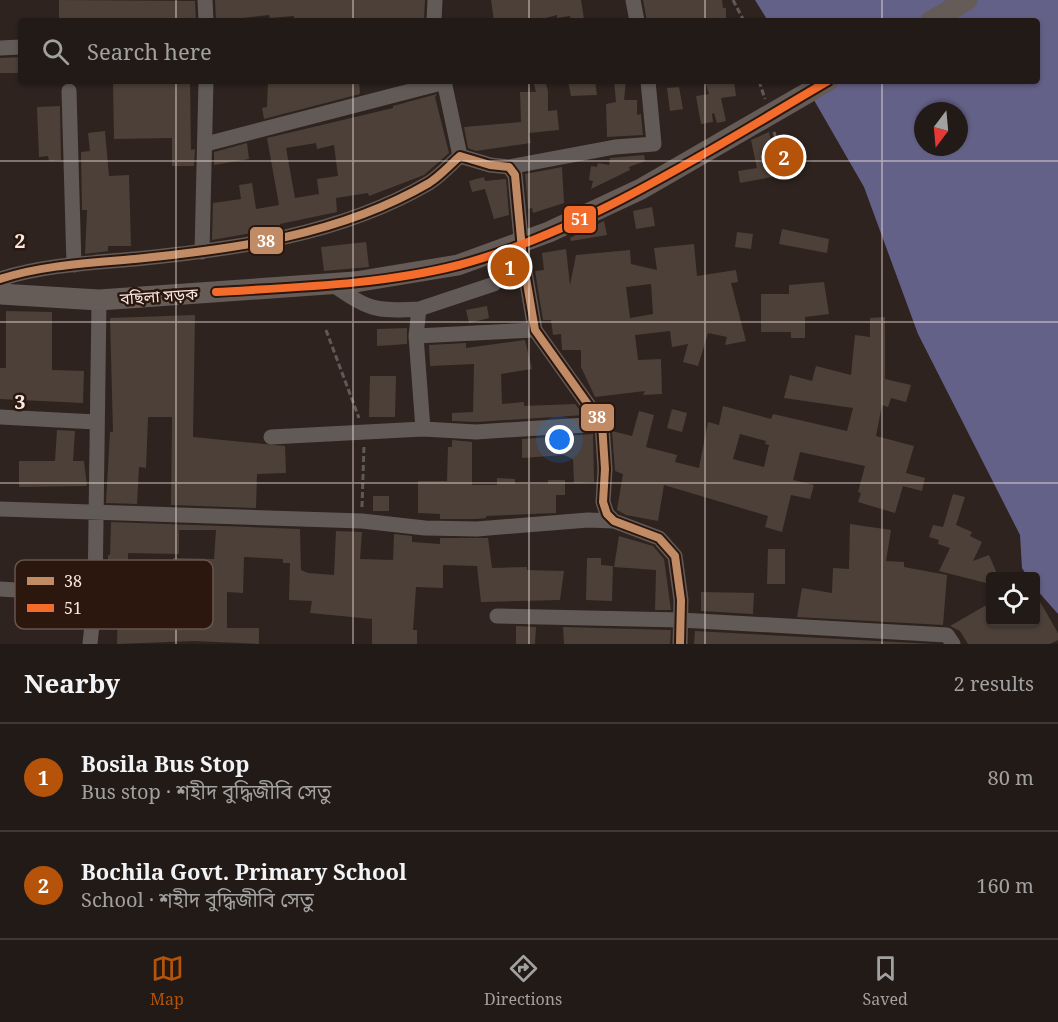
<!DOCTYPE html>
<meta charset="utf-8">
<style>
body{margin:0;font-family:"Noto Serif","Noto Sans Bengali",serif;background:#2e2723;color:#f1f3f6}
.controls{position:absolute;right:18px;bottom:18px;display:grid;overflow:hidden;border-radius:6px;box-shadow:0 2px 4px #0004}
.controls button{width:54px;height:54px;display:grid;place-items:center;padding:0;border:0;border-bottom:2px solid #3f3835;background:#221a16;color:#f1f3f6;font:30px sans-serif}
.compass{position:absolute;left:914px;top:102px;width:54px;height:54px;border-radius:50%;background:#221a16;box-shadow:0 2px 4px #0004;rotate:196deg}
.you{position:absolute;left:560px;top:440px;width:21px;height:21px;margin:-15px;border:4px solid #fff;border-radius:50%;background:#1a73e8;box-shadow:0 0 0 9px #1a73e833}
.badge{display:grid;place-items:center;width:39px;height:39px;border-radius:50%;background:#b45309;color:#fff;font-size:20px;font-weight:700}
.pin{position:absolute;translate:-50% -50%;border:3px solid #fff;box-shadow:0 2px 6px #0006}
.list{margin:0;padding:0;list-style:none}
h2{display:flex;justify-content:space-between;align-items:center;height:78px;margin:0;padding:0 24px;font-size:26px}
h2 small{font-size:20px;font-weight:400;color:#a2a1a1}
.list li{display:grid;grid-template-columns:39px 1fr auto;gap:18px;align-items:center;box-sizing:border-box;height:108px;padding:0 24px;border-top:2px solid #3f3835}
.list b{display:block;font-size:22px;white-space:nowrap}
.list p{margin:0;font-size:20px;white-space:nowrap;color:#a2a1a1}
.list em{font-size:20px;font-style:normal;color:#a2a1a1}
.icon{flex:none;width:33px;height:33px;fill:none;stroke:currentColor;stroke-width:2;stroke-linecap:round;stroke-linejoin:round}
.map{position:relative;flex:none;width:1058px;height:644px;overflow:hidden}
.search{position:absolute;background:#221a16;box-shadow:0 2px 4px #0004;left:18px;right:18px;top:18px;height:66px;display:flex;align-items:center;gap:15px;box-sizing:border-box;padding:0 21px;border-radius:6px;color:#a2a1a1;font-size:22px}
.sheet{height:294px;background:#221a16}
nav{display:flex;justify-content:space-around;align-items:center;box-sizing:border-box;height:84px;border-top:2px solid #3f3835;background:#221a16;font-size:16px;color:#a2a1a1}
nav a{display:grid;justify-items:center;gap:3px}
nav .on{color:#b45309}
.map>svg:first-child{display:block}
.water{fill:#646188;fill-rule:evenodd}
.building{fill:#4d4039;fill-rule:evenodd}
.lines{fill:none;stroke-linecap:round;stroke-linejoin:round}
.path{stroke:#615955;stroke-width:3;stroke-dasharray:6 3;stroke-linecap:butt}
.minor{stroke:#625a57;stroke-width:15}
.secondary{stroke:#655c58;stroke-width:21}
.secondary-bridge{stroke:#655c58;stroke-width:21}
.bus-1-casing{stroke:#2b170e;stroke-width:12}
.bus-2-casing{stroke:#2b170e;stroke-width:12}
.bus-1{stroke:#c18c65;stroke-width:8}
.bus-2{stroke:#f36c2b;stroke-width:8}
.grid{fill:none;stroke:#f7e8e2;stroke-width:1.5;stroke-opacity:0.55}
.labels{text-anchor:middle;stroke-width:5;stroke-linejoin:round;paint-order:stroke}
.street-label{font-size:16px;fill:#f7e8e2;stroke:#2b170e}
.key{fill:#2b170e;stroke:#68564e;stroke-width:1.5}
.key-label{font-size:16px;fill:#f7e8e2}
.grid-label{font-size:20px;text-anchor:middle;font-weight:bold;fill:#f7e8e2;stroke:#2b170e;stroke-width:5;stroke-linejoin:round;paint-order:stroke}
.line-badge{stroke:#2b170e;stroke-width:2}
.badge-label{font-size:16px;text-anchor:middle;font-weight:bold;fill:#fff}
</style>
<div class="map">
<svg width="1058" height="644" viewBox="0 0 1058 644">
<rect width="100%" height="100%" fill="#2e231e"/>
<path class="water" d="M755 0H1058V614L1036 589V576H1027L1022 568 1020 535 918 334 864 187 803 81H1037V21H768ZM923 111H959V147H923Z"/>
<path class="building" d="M59 0 195 1 196 21H59Z
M215 0H425L424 19 391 21H294V16L270 18 269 15 216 21Z
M491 0H581L584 19 571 21 570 16 557 18V15L534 21H494Z
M643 0H722L723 8H726V21H647Z
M21 57V73H0V58Z
M113 81H190L191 150 195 149 194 166H172V138L114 139Z
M268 81H359L360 94 264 119 262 108 267 107Z
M533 81H545L548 91V111L557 110 559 130 529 133 531 143 476 151 468 148 464 127 521 122 520 92H536Z
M568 81H595L597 95 571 96Z
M614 81H626L624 100H637V115L641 114 643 135 607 137 606 104 616 102Z
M705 81H734L736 96 721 98 726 121 717 123 714 113 712 114 713 122 701 124 696 96 709 94Z
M679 87 683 109 670 111 667 88Z
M437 94 435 97 449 153 424 175 369 196 368 193 336 198 337 212 280 224 281 228 212 240 213 203 241 199 239 185 252 183 256 209 279 205 267 138 393 108V106ZM316 143 317 149 334 145 338 176 317 179 319 194 295 198 286 148Z
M60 106 61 160 49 161 48 156 39 157 37 107Z
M105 131 109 176 129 175 131 246H108V251L85 254 87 210H82L81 152 90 151 88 133Z
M769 132 778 171 771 173 772 177 740 183 738 171 757 168 751 140Z
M247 143 249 159 214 165V152Z
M644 155 645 161 629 167 630 170 591 189 593 181 589 180 591 166 597 167 598 163 609 165 610 158Z
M562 167 564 203 533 213 532 208 528 209 525 174Z
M484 177 485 181 506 179 509 215 494 219 485 189 472 192 469 181Z
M652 207 655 226 636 229 633 211Z
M604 221 607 235 571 241 570 238Z
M782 229 829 239 827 253 779 244Z
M737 232 753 234 751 249 735 247Z
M366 242 369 267 324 271 321 247Z
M694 244 697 276 736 270 738 282 731 283 746 341 725 345 727 337 708 333 698 366 683 362 688 344 672 347 670 331 635 335 638 360 661 359 662 394 643 395 645 391 595 397 581 367V350H562L561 334 553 335 551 320H543L535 271 544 270 542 253 566 249 570 285 576 255 630 250 631 264 657 270 654 248ZM651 284 653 314 630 318 626 287Z
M824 282 829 314 805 317V338H791V332H761V294H789V285Z
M487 306 489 318 469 323 466 310Z
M6 311 52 312V370L84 371 83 403 0 399V368H6Z
M195 315 193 437 285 446 286 473 257 474 256 508 171 505 172 417H148L146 468 139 467 137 504 106 503 110 432H113L110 318Z
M885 317V379L911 385 906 402 891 398 888 407 882 405 876 436 914 446 906 473 925 478 922 491 903 486 895 513 858 502 861 493 858 492 865 466 800 452 793 480 814 485 810 499 791 495 782 532 765 527 768 516 664 485 658 521 626 515 617 510 623 474 615 471 612 431 632 436 639 411 654 415 646 447 677 455 675 462 699 468 708 422 719 425 723 406 771 419 773 414 847 431 853 408 784 398 790 375 812 381 816 366 851 375 855 335 870 337V318ZM740 434 766 441 765 444 769 445 764 467 733 459Z
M407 328V344L377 346V329Z
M525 340 532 369 501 374 502 404 524 402V406L575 404 584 415 476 422 452 421V413L473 412 474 364 430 366 429 345 466 343V348Z
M370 376H396L395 417H369Z
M672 409 687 413 682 432 667 428Z
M57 430 75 431 73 461H84L87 486 19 487V461H55Z
M593 434 594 482 574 483 573 459 564 455 522 458V439Z
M452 440 472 442V485H497V478L515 479V484H548V480H565V495H556V513L486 516V518L477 519H440V514L418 513V481H447L448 447H452Z
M953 494 965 497 956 525 972 532 970 536 982 542 973 561 989 555 998 576H990V584L939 571 950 548 938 544 939 540 929 537 933 525 943 527Z
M373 496H389V511H373Z
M111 522 300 529 301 570 308 573 334 575 336 531 362 532 360 559 393 560 394 534 412 536V542L440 544V538H488L492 568 527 567V570L564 571 560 600 481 602 477 566 443 565V588L416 587 413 630H417V644H372V619L310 613 312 601 289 600 290 563H283V559L244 557 243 593 227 592V628H259V644L194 641 117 644 118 606 162 609 173 605V558L214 559 216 530H179V554L128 553V587L105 586V566H108V555H110Z
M850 524 891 530 886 561 904 562V567L947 575 943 625 797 617 802 588 832 593 833 568 849 569Z
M619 536 653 546 664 559 671 610H655L656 570 614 567Z
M768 549H785V584H767Z
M587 558H601V565L613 566 612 601 586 600Z
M701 592 754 593 753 614 701 611Z
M1035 593 1058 633V640L1050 644H968L960 631 950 626 990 603V621H1035Z
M516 626 536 627 535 644H516Z
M563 627 671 630 670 644H564Z
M695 631 933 644H694Z"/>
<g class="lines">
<path class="path" d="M733 0 744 21
M759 81 765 99
M774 132 786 173
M326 330 359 418
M362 507 364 445"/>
<path class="minor" d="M205 0 206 21
M633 0 637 21
M434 21 435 0
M0 48 21 47
M444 81 460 156
M69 91 74 265
M206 144 445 82
M509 167 615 147 654 144 648 81
M202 252 206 81
M0 279C43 265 91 263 135 259 236 249 340 235 429 183 440 176 450 165 460 156L490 165 509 167 515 175 523 260 535 330 602 424 605 469 603 502 607 514 614 521 659 538 675 556 681 600 680 644
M332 284C368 309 374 312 419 309
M416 336 535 330
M0 417 96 422
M423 429 416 336 419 309 494 284
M271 437 423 429 476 432 602 424
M0 509 362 521 425 528 477 529 588 520 614 521
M0 589 163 599
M497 616 681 620 947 635 953 644
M90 644 95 595 99 300"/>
<path class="secondary" d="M931 21 967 0
M0 294 99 300 355 282"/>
<path class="secondary-bridge" d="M355 282 458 265 549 232 641 189 828 81"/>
<g class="bus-1-casing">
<path id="bus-1" d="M0 279C43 265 91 263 135 259 236 249 340 235 429 183 440 176 450 165 460 156L490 165 509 167 515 175 523 260 535 330 602 424 605 469 603 502 607 514 614 521 659 538 675 556 681 600 680 644"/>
</g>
<g class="bus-2-casing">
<path id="bus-2" d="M216 292C296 287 380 285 459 265 586 231 715 147 828 81"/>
</g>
<use href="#bus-1" class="bus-1"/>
<use href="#bus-2" class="bus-2"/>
</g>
<path class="grid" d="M176 0V21M353 0V21M529 0V21M705 0V21M882 0V21M176 81V644M353 81V644M529 81V644M705 81V644M882 81V644M0 161H1058M0 322H1058M0 483H1058"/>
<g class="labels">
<g class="street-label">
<text transform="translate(159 296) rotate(-4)" y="6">বছিলা সড়ক</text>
</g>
</g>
<rect x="15" y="560" width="198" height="69" rx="9" class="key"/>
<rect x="27" y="577" width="27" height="8" fill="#c18c65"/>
<rect x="27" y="604" width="27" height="8" fill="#f36c2b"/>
<g class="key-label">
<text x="64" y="587">38</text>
<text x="64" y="614">51</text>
</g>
<g class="grid-label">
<text x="20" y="248">2</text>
<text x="20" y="409">3</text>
</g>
<g class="line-badge">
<rect x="563" y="205" width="34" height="29" rx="6" fill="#f36c2b"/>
<rect x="249" y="226" width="35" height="29" rx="6" fill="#c18c65"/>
<rect x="580" y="403" width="35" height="29" rx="6" fill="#c18c65"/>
</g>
<g class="badge-label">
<text x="580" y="225">51</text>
<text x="266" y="247">38</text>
<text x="597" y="423">38</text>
</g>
</svg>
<div class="controls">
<button><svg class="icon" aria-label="locate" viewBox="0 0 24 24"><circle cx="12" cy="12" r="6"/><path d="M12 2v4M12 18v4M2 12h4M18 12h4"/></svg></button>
</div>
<svg class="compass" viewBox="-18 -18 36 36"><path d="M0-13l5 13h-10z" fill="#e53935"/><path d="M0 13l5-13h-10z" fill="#a2a1a1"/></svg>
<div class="you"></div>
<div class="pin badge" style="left:510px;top:267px">1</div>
<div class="pin badge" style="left:784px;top:157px">2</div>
<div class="search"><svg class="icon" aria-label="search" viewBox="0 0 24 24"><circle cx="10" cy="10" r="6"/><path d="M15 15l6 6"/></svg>Search here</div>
</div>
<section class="sheet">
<h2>Nearby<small>2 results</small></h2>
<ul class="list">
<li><span class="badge">1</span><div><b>Bosila Bus Stop</b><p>Bus stop · শহীদ বুদ্ধিজীবি সেতু</p></div><em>80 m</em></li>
<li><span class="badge">2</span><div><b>Bochila Govt. Primary School</b><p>School · শহীদ বুদ্ধিজীবি সেতু</p></div><em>160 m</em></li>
</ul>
</section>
<nav>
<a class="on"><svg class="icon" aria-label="map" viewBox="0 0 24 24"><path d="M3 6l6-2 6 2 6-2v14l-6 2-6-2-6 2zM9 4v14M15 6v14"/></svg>Map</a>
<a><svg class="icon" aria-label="directions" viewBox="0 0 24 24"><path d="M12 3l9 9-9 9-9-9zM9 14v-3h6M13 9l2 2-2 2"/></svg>Directions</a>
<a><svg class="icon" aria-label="saved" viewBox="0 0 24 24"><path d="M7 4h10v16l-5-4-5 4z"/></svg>Saved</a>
</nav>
